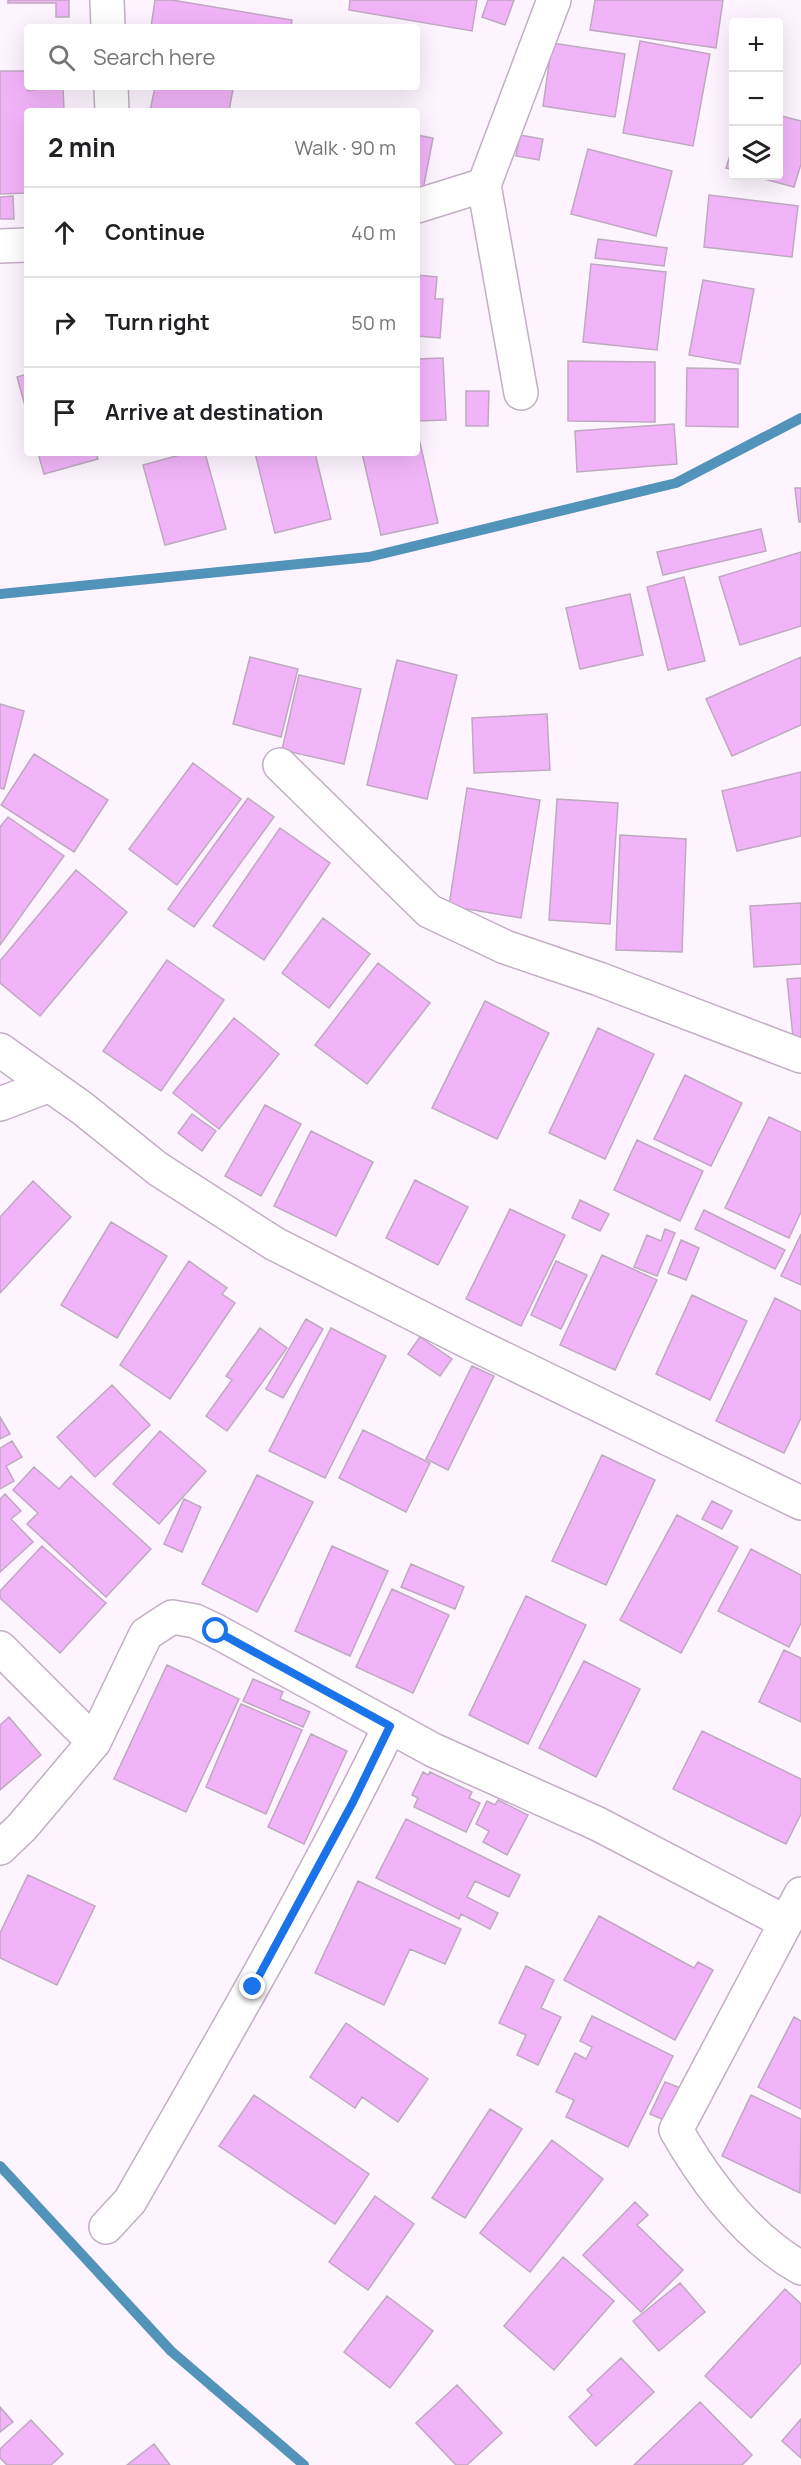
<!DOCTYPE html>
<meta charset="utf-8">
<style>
body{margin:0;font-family:Manrope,sans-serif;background:#f6f6f6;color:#202124}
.controls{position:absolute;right:18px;top:18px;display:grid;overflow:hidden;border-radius:6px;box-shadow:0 6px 24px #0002}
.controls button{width:54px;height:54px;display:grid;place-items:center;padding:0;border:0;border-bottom:2px solid #e0e0e0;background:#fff;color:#202124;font:30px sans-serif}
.stop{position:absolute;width:18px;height:18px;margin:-14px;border:4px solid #1a73e8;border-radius:50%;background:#fff}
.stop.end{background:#1a73e8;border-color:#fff;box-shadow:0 2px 6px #0008}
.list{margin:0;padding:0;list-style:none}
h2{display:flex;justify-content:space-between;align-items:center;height:78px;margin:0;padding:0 24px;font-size:26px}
h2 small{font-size:20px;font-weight:400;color:#757577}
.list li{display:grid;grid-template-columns:39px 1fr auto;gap:18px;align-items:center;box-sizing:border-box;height:90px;padding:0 24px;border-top:2px solid #e0e0e0}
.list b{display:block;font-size:22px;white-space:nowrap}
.list em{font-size:20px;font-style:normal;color:#757577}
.icon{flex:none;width:33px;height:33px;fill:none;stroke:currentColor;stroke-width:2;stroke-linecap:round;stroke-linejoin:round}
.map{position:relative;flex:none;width:801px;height:2465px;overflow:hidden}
.search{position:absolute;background:#fff;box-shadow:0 6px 24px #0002;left:24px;top:24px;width:396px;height:66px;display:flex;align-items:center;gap:15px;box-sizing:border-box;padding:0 21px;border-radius:6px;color:#757577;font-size:22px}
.panel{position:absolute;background:#fff;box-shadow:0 6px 24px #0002;left:24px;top:108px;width:396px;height:348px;border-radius:6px}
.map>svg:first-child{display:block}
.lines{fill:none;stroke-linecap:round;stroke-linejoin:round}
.stream{stroke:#5293b9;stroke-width:10}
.building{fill:#f2b4f9;stroke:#bfa9c1;stroke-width:1.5}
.minor-casing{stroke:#c4adc6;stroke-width:36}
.minor{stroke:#fff;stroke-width:33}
.route{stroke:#1a73e8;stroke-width:8}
</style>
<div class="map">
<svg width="801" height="2465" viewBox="0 0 801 2465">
<rect width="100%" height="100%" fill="#fef4ff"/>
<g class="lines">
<path class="stream" d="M0 594 369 557 676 483 801 418
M0 2166 171 2351 304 2465"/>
</g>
<path class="building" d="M8 0H69V17H56V3H8Z
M155 0H172L292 20 291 27H151Z
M350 0H477L472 31 349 10Z
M488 0H514L505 25 482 17Z
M595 0H723L716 48 590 30Z
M640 41 710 54 693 146 623 133Z
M552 43 625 54 615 117 543 106Z
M0 71H27L28 91 35 90V87H63L64 111H27V193L0 194Z
M155 87H220L233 89 229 111H150Z
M778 115 801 121V164L794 187 753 176H778Z
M417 135 433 138 421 200 417 199Z
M520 135 543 139 539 160 516 156Z
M734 143V170L726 168Z
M588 149 672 171 656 236 571 214Z
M709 195 798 206 792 257 704 247Z
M13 196 14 219H0V197Z
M598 239 667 248 664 266 595 258Z
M591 264 666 272 657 350 583 342Z
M417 275 437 277 435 299H443L440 338 417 336Z
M703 280 754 289 740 364 689 355Z
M443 358 446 420 417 421V359Z
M568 361 655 362V422L568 421Z
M687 368 738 369V427L686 426Z
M27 374V413L17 377Z
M466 391H489L488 426H466Z
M674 424 677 464 577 472 575 431Z
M418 434 438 523 381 535 362 453H417Z
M38 453H96L98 459 44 474Z
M187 453H205L226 529 165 545 143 465Z
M255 453H315L331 519 275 533Z
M795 488H801V522H799Z
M761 529 766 551 663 575 657 552Z
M801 552V626L740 645 719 577Z
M684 577 705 661 668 670 647 587Z
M630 594 643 655 580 669 566 608Z
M250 657 298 669 281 737 233 724Z
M801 657V725L732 756 706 699Z
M397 660 457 675 427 799 367 785Z
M299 675 361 689 344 764 282 750Z
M0 704 24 711 4 789 0 788Z
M547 714 550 770 474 773 472 718Z
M34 754 108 800 74 852 1 805Z
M193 763 241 799 177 885 129 849Z
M801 772V836L737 851 722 791Z
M467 788 540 800 521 918 449 906Z
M248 798 274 817 194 927 168 909Z
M557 799 618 803 610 924 549 920Z
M8 817 64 856 0 945V827Z
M280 828 330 863 264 960 213 926Z
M620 835 686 839 682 952 616 950Z
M76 870 127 912 40 1016 0 983V961Z
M801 903V964L754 967 750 906Z
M323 918 370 954 329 1008 282 973Z
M167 960 224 1000 161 1091 103 1051Z
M378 963 430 1003 367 1084 315 1045Z
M801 978V1037H793L787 979Z
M485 1001 549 1033 497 1139 432 1108Z
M234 1018 279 1054 219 1129 173 1093Z
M598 1028 654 1054 605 1159 549 1133Z
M685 1075 742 1103 711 1166 654 1139Z
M265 1105 301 1124 261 1196 225 1176Z
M192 1114 216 1131 202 1151 178 1133Z
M769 1117 801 1132V1212L789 1238 725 1208Z
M311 1131 373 1162 336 1236 274 1206Z
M637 1140 703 1171 680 1221 614 1190Z
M415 1180 468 1207 438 1265 386 1238Z
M33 1181 71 1217 0 1293V1217Z
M580 1200 609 1214 600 1231 572 1218Z
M510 1209 565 1235 521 1326 466 1299Z
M704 1210 785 1250 775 1269 695 1229Z
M111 1222 167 1256 117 1338 61 1305Z
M665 1229 675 1233 657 1276 634 1267 647 1235 661 1241Z
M801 1234V1285L781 1276Z
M681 1240 699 1248 686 1280 668 1273Z
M602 1255 657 1280 615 1370 560 1345Z
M189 1261 227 1288 222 1294 235 1303 170 1399 120 1365Z
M556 1261 587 1275 561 1329 531 1315Z
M692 1295 747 1321 710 1400 656 1374Z
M775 1298 801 1311V1418L784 1453 716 1421Z
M306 1319 323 1329 283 1398 266 1389Z
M260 1328 287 1348 227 1431 206 1416 232 1380 226 1376Z
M331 1328 386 1356 325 1478 269 1451Z
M420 1337 452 1359 440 1376 408 1354Z
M472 1366 494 1376 448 1470 426 1459Z
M112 1385 150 1425 95 1477 57 1437Z
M0 1417 10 1434 0 1439Z
M363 1430 430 1463 406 1512 339 1478Z
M160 1431 206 1471 159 1524 113 1484Z
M12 1441 22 1457 6 1466 14 1481 0 1489V1448Z
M602 1455 655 1480 606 1585 552 1561Z
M34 1467 59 1489 71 1476 151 1549 106 1597 27 1524 38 1513 13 1490Z
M257 1475 313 1502 257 1612 202 1584Z
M5 1494 21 1511 11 1519 33 1542 0 1572V1499Z
M184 1499 201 1507 182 1552 164 1544Z
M712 1501 732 1511 722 1529 702 1519Z
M677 1515 738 1547 681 1653 620 1620Z
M42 1546 106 1603 60 1653 0 1598V1591Z
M332 1546 388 1571 350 1656 295 1631Z
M751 1549 801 1575V1623L789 1647 718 1611Z
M411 1564 464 1587 455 1609 401 1587Z
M392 1589 449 1615 413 1693 356 1667Z
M526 1596 586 1625 528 1744 469 1715Z
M784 1650 801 1658V1722L759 1702Z
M584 1661 640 1689 596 1777 539 1748Z
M167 1665 239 1699 186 1812 114 1779Z
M253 1679 283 1692 280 1699 310 1712 303 1727 243 1701Z
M241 1704 302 1730 266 1814 206 1787Z
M9 1717 41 1755 0 1790V1725Z
M702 1731 801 1779V1814L786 1844 673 1789Z
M311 1734 347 1751 304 1844 268 1827Z
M423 1772 428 1775 430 1772 472 1792 469 1798 480 1803 466 1832 414 1807 418 1798 412 1795Z
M498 1800 528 1815 507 1855 483 1842 489 1831 476 1824 487 1801 495 1805Z
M406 1819 520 1875 509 1897 475 1881 467 1897 498 1913 490 1929 461 1914 459 1919 376 1878Z
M28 1875 95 1906 57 1985 0 1958V1933Z
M358 1881 461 1929 445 1964 410 1949 384 2005 315 1973Z
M599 1916 694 1968 698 1962 713 1970 675 2040 564 1980Z
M526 1966 554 1980 541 2008 561 2017 538 2065 517 2055 526 2035 499 2023Z
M592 2016 673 2056 628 2147 566 2117 574 2100 556 2092 575 2053 586 2059 592 2047 580 2041Z
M794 2017 801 2021V2109L758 2087Z
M346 2023 428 2079 398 2122 362 2097 355 2108 310 2077Z
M665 2082 683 2089 674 2124 650 2114Z
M254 2095 369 2174 335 2224 219 2146Z
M751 2095 801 2119 800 2193 722 2156Z
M490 2109 522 2129 465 2218 432 2198Z
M552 2140 603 2179 530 2272 480 2233Z
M375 2196 414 2224 368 2290 329 2262Z
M635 2202 648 2215 637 2225 683 2270 641 2312 583 2255Z
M563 2257 614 2301 554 2370 504 2326Z
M680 2283 705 2312 659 2351 633 2321Z
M785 2289 801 2304V2363L751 2418 705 2376Z
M387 2296 433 2331 390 2388 344 2352Z
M621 2358 654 2392 596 2446 569 2417 592 2395 587 2390Z
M457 2385 502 2433 467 2465H456L416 2423Z
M700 2402 752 2455 742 2465H634Z
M0 2407 13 2422 0 2432Z
M801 2419V2458L782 2441Z
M31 2420 63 2454 51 2465H7L0 2458V2449Z
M154 2444 170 2465H127Z"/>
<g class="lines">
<g class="minor-casing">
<path id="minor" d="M107 0 108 27
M111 87 112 111
M417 206 484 185
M0 246 27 245
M521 393 484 185 554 0
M280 765 429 911 505 947 599 979 801 1056
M0 1050 82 1108 158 1169 275 1244 467 1341 801 1503
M0 1104 50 1085
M0 1648 94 1742
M0 1848 22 1827 94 1742 146 1634 172 1617 195 1621 216 1631 433 1750 598 1824 785 1922
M801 1894 676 2130C707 2184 747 2237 801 2268
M106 2227 130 2201C220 2044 311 1888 390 1726"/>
</g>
<use href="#minor" class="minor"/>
</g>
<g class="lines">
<path class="route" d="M216 1631 390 1726 353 1802 253 1987"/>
</g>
</svg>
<div class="controls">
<button>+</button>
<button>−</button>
<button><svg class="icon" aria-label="layers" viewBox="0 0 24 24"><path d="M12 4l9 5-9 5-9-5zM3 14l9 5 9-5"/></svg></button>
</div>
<div class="stop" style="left:216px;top:1631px"></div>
<div class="stop end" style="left:253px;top:1987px"></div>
<div class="search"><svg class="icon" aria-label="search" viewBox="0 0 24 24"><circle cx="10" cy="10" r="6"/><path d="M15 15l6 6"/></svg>Search here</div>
<section class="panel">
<h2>2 min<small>Walk · 90 m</small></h2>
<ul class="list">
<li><svg class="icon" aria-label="ahead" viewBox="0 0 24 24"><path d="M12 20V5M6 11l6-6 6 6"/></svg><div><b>Continue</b></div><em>40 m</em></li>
<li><svg class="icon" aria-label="right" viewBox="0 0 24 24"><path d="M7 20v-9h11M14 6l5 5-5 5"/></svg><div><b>Turn right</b></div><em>50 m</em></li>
<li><svg class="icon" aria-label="arrive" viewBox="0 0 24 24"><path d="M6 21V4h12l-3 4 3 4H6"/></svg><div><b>Arrive at destination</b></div></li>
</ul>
</section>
</div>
